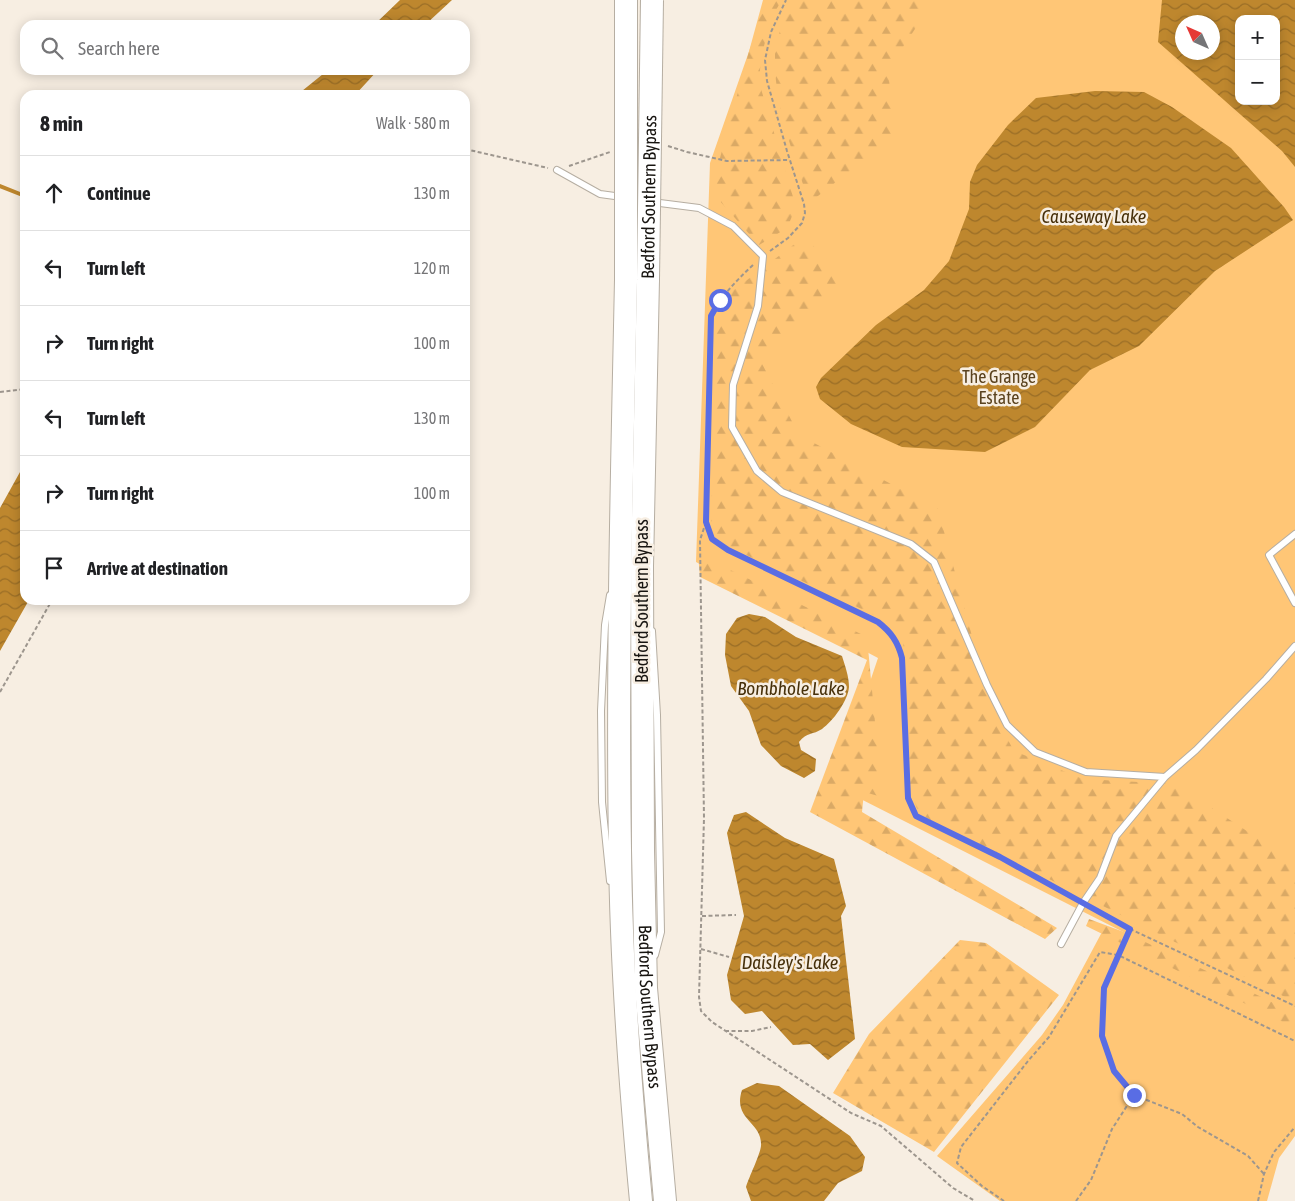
<!DOCTYPE html>
<meta charset="utf-8">
<style>
body{margin:0;font-family:"Asap Condensed",sans-serif;background:#f6f6f6;color:#202124}
.controls{position:absolute;right:15px;top:15px;display:grid;overflow:hidden;border-radius:10px;box-shadow:0 2px 12px #0003}
.controls button{width:45px;height:45px;display:grid;place-items:center;padding:0;border:0;border-bottom:1px solid #e0e0e0;background:#fff;color:#202124;font:25px sans-serif}
.compass{position:absolute;left:1175px;top:15px;width:45px;height:45px;border-radius:50%;background:#fff;box-shadow:0 2px 12px #0003;rotate:315deg}
.stop{position:absolute;width:15px;height:15px;margin:-11px;border:4px solid #596de4;border-radius:50%;background:#fff}
.stop.end{background:#596de4;border-color:#fff;box-shadow:0 1px 5px #0008}
.list{margin:0;padding:0;list-style:none}
h2{display:flex;justify-content:space-between;align-items:center;height:65px;margin:0;padding:0 20px;font-size:21px}
h2 small{font-size:16px;font-weight:400;color:#757577}
.list li{display:grid;grid-template-columns:32px 1fr auto;gap:15px;align-items:center;box-sizing:border-box;height:75px;padding:0 20px;border-top:1px solid #e0e0e0}
.list b{display:block;font-size:19px;white-space:nowrap}
.list em{font-size:16px;font-style:normal;color:#757577}
.icon{flex:none;width:28px;height:28px;fill:none;stroke:currentColor;stroke-width:2;stroke-linecap:round;stroke-linejoin:round}
.map{position:relative;flex:none;width:1295px;height:1201px;overflow:hidden}
.search{position:absolute;background:#fff;box-shadow:0 2px 12px #0003;left:20px;top:20px;width:450px;height:55px;display:flex;align-items:center;gap:12px;box-sizing:border-box;padding:0 18px;border-radius:15px;color:#757577;font-size:19px}
.panel{position:absolute;background:#fff;box-shadow:0 2px 12px #0003;left:20px;top:90px;width:450px;height:515px;border-radius:15px}
.map>svg:first-child{display:block}
.green{fill:#ffc676;fill-rule:evenodd}
.forest{fill:url(#forest-firs)}
.water{fill:url(#water-waves);fill-rule:evenodd}
.lines{fill:none;stroke-linecap:round;stroke-linejoin:round}
.stream{stroke:#be872e;stroke-width:4}
.lane-casing{stroke:#b6aea2;stroke-width:8}
.highway-casing{stroke:#b6aea2;stroke-width:24}
.path{stroke:#9d968e;stroke-width:2;stroke-dasharray:4 2.5;stroke-linecap:butt}
.lane{stroke:#fff;stroke-width:6}
.highway{stroke:#fff;stroke-width:22}
.highway-bridge-casing{stroke:#b6aea2;stroke-width:24;stroke-linecap:butt}
.highway-bridge{stroke:#fff;stroke-width:22}
.route{stroke:#596de4;stroke-width:6}
.labels{text-anchor:middle;stroke-width:5;stroke-linejoin:round;paint-order:stroke}
.street-label{font-size:18px;fill:#171410;stroke:#f7eee2}
.park-label{font-size:18px;fill:#5b431f;stroke:#f7eee2}
.water-label{font-size:19px;font-style:italic;fill:#47300a;stroke:#f7eee2}
</style>
<div class="map">
<svg width="1295" height="1201" viewBox="0 0 1295 1201">
<defs>
<pattern id="forest-firs" width="22" height="20" patternUnits="userSpaceOnUse" patternTransform="scale(1.25)"><rect width="22" height="20" fill="#ffc676"/><path d="M5 1l3.5 6h-7zM16 11l3.5 6h-7z" fill="#daa965"/></pattern>
<pattern id="water-waves" width="16" height="10" patternUnits="userSpaceOnUse" patternTransform="scale(1.25)"><rect width="16" height="10" fill="#be872e"/><path d="M0 5q4-4 8 0t8 0" fill="none" stroke="#996d26"/></pattern>
</defs>
<rect width="100%" height="100%" fill="#f7eee2"/>
<path class="green" d="M767 0H1295V1019L835 786 878 658 696 562 710 163ZM1239 19H1276V101H1239ZM1182 22H1212V52H1182Z
M1102 932 1295 1021V1136L1279 1158 1267 1201H1000L937 1156 1042 1035 1063 1005Z"/>
<path class="forest" d="M763 0H782L771 18 761 58 759 82 796 207 787 228 759 245 711 191Z
M794 0H934L888 70 895 136 809 203C795 156 774 107 775 58 775 40 785 15 794 0Z
M804 237 850 281 759 358 799 435 938 509 992 711 1014 751 1083 779 1175 784 1276 850 1295 865V1002L919 814 910 789 903 639 887 621 723 544 715 535 711 524 716 319 727 295Z
M698 554 867 637 882 797 864 792 862 812 1057 928 1045 939 810 812 867 660 700 577Z
M1089 919 1124 932 1295 1013V1028L1086 926Z
M960 940 986 943 1059 995 934 1152 833 1093 869 1034Z"/>
<path class="water" d="M400 0H452L425 25H374Z
M1162 0H1295V167L1282 151 1158 42ZM1239 19H1276V101H1239ZM1182 22H1212V52H1182Z
M328 70H378L355 95H297Z
M1095 91 1144 92 1172 107 1231 148 1284 207 1293 220 1215 271 1139 346 1090 370 1035 427 985 452 902 447 851 424 820 399 816 387 821 378 876 325 924 290 949 261 969 209 970 182 977 165 1008 125 1036 98Z
M25 463V600H29L0 651V508Z
M749 614 765 617 796 637 842 656C845 666 849 676 849 687 848 701 833 721 822 729 813 735 807 732 799 742L801 750 816 759 815 771 804 778 781 766 761 745 749 711 731 686 725 655 726 634 737 618Z
M746 812 785 838 834 859 846 906 841 916 855 1039 828 1060 810 1044 793 1045 762 1011 745 1014 731 1000 727 975 744 916 727 833 734 815Z
M757 1083 779 1086 850 1136 865 1157 862 1171 838 1183 824 1201H751L746 1187C749 1177 760 1155 761 1146 763 1122 732 1120 742 1090Z"/>
<g class="lines">
<path class="stream" d="M0 186 25 196"/>
<g class="lane-casing">
<path id="lane" d="M557 170 600 194 622 197
M652 202 699 208 733 226 763 256 758 306 733 385 732 427 757 471 782 492 911 544 934 562 987 685 1007 725 1035 752 1086 772 1165 777
M1295 534 1269 555 1295 603
M652 631 657 715 661 932 655 955
M610 881 602 802 601 711 605 625 610 595
M1061 944 1083 903 1100 878 1116 836 1165 777 1196 750 1266 679 1295 646"/>
</g>
<g class="highway-casing">
<g id="highway">
<path id="s1" d="M648 279 642 566 643 850 646 988 665 1201"/>
<path d="M626 280C622 470 617 660 620 850 621 967 630 1084 641 1201"/>
</g>
</g>
<path class="path" d="M668 146 687 152 727 161 789 160
M465 149 548 168
M569 166 610 152
M770 251 788 238 802 223 805 213 804 204 787 151 767 81 765 60 771 32 786 0
M753 265C736 281 722 295 711 316L706 522 711 539 727 550 878 623C891 632 898 642 903 657L908 798 916 816 1000 857 1075 899
M0 392 25 389
M706 522 700 540 704 818 699 997 701 1011 712 1022 851 1113 881 1126 953 1188 975 1201
M0 692 52 600
M1090 907 1130 929 1295 1006
M702 916 736 915
M701 949 729 957
M725 1031H752L771 1027
M1134 1095 1182 1114 1198 1127 1248 1156 1264 1174
M1004 1201 982 1186 957 1163 961 1147 1028 1061 1049 1037 1100 952 1118 955 1295 1041
M1076 1201 1091 1180 1112 1129 1134 1095 1114 1071 1102 1036 1103 988 1130 929
M1258 1201 1264 1174 1274 1152 1295 1127"/>
<use href="#lane" class="lane"/>
<use href="#highway" class="highway"/>
<g class="highway-bridge-casing">
<g id="highway-bridge">
<path id="s2" d="M648 279 652 0"/>
<path d="M626 280V0"/>
</g>
</g>
<use href="#highway-bridge" class="highway-bridge"/>
</g>
<g class="lines">
<path class="route" d="M720 300 711 316 706 522 712 539 728 550 878 622C891 632 898 642 902 658L908 798 916 816 1000 857 1130 929 1104 988 1102 1036 1114 1071 1134 1095"/>
</g>
<g class="labels">
<g class="street-label">
<text dy="6" stroke="none"><textPath href="#s2" startOffset="82">Bedford Southern Bypass</textPath></text>
<text transform="translate(642 601) rotate(-90)" y="6">Bedford Southern Bypass</text>
<text dy="6" stroke="none"><textPath href="#s1" startOffset="728">Bedford Southern Bypass</textPath></text>
</g>
<g class="park-label">
<text x="999" y="383">The Grange<tspan x="999" dy="21">Estate</tspan></text>
</g>
<g class="water-label">
<text x="1094" y="223">Causeway Lake</text>
<text x="791" y="695">Bombhole Lake</text>
<text x="790" y="969">Daisley's Lake</text>
</g>
</g>
</svg>
<div class="controls">
<button>+</button>
<button>−</button>
</div>
<svg class="compass" viewBox="-18 -18 36 36"><path d="M0-13l5 13h-10z" fill="#e53935"/><path d="M0 13l5-13h-10z" fill="#757577"/></svg>
<div class="stop" style="left:720px;top:300px"></div>
<div class="stop end" style="left:1134px;top:1095px"></div>
<div class="search"><svg class="icon" aria-label="search" viewBox="0 0 24 24"><circle cx="10" cy="10" r="6"/><path d="M15 15l6 6"/></svg>Search here</div>
<section class="panel">
<h2>8 min<small>Walk · 580 m</small></h2>
<ul class="list">
<li><svg class="icon" aria-label="ahead" viewBox="0 0 24 24"><path d="M12 20V5M6 11l6-6 6 6"/></svg><div><b>Continue</b></div><em>130 m</em></li>
<li><svg class="icon" aria-label="left" viewBox="0 0 24 24"><path d="M17 20v-9H6M10 6l-5 5 5 5"/></svg><div><b>Turn left</b></div><em>120 m</em></li>
<li><svg class="icon" aria-label="right" viewBox="0 0 24 24"><path d="M7 20v-9h11M14 6l5 5-5 5"/></svg><div><b>Turn right</b></div><em>100 m</em></li>
<li><svg class="icon" aria-label="left" viewBox="0 0 24 24"><path d="M17 20v-9H6M10 6l-5 5 5 5"/></svg><div><b>Turn left</b></div><em>130 m</em></li>
<li><svg class="icon" aria-label="right" viewBox="0 0 24 24"><path d="M7 20v-9h11M14 6l5 5-5 5"/></svg><div><b>Turn right</b></div><em>100 m</em></li>
<li><svg class="icon" aria-label="arrive" viewBox="0 0 24 24"><path d="M6 21V4h12l-3 4 3 4H6"/></svg><div><b>Arrive at destination</b></div></li>
</ul>
</section>
</div>
